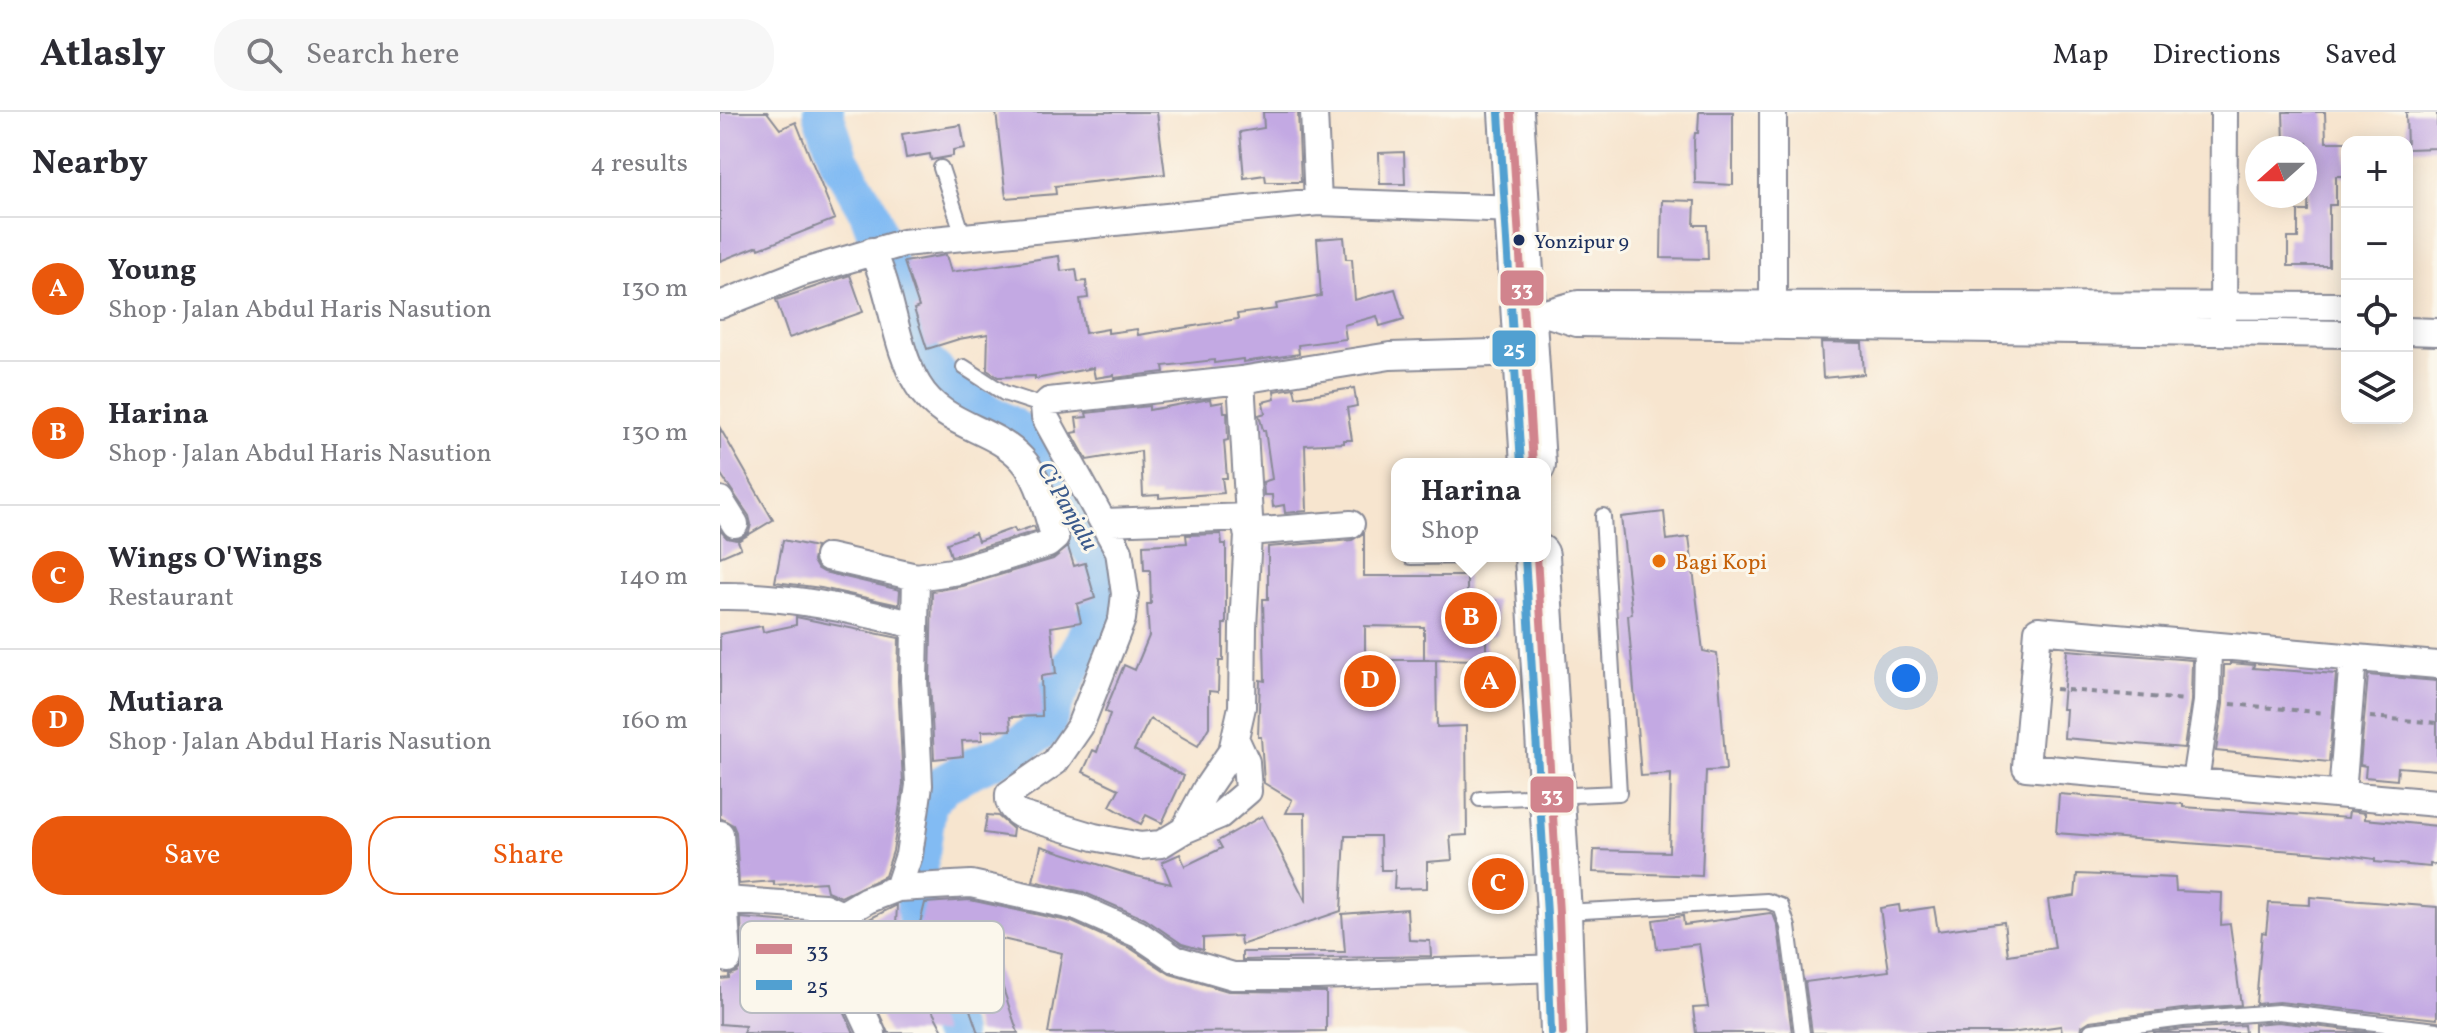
<!DOCTYPE html>
<meta charset="utf-8">
<style>
body{margin:0;font-family:Vollkorn,serif;background:#f7f7f7;color:#2b2b33}
.controls{position:absolute;right:24px;top:24px;display:grid;overflow:hidden;border-radius:16px;box-shadow:0 4px 20px #0003}
.controls button{width:72px;height:72px;display:grid;place-items:center;padding:0;border:0;border-bottom:2px solid #e1e1e2;background:#fff;color:#2b2b33;font:40px sans-serif}
.compass{position:absolute;left:1525px;top:24px;width:72px;height:72px;border-radius:50%;background:#fff;box-shadow:0 4px 20px #0003;rotate:249deg}
.you{position:absolute;left:1186px;top:566px;width:28px;height:28px;margin:-20px;border:6px solid #fff;border-radius:50%;background:#1a73e8;box-shadow:0 0 0 12px #1a73e833}
.badge{display:grid;place-items:center;width:52px;height:52px;border-radius:50%;background:#ea580c;color:#fff;font-size:26px;font-weight:700}
.pin{position:absolute;translate:-50% -50%;border:4px solid #fff;box-shadow:0 2px 8px #0006}
.popup{position:absolute;left:671px;top:346px;width:160px;height:104px;box-sizing:border-box;display:grid;place-content:center;border-radius:16px;background:#fff;filter:drop-shadow(0 2px 6px #0005);font-size:26px;white-space:nowrap;color:#7c7c81}
.popup b{font-size:30px;color:#2b2b33}
.popup::after{content:'';position:absolute;left:50%;top:100%;margin-left:-16px;border:16px solid transparent;border-top-color:#fff}
.list{margin:0;padding:0;list-style:none}
h2{display:flex;justify-content:space-between;align-items:center;height:104px;margin:0;padding:0 32px;font-size:34px}
h2 small{font-size:26px;font-weight:400;color:#7c7c81}
.list li{display:grid;grid-template-columns:52px 1fr auto;gap:24px;align-items:center;box-sizing:border-box;height:144px;padding:0 32px;border-top:2px solid #e1e1e2}
.list b{display:block;font-size:30px;white-space:nowrap}
.list p{margin:0;font-size:26px;white-space:nowrap;color:#7c7c81}
.list em{font-size:26px;font-style:normal;color:#7c7c81}
.actions{display:flex;gap:16px;padding:24px 32px}
.actions a{flex:1;padding:18px 0;border:2px solid #ea580c;border-radius:32px;text-align:center;font-size:28px;color:#ea580c}
.actions .main{background:#ea580c;color:#fff}
.icon{flex:none;width:44px;height:44px;fill:none;stroke:currentColor;stroke-width:2;stroke-linecap:round;stroke-linejoin:round}
.map{position:relative;flex:none;width:1717px;height:921px;overflow:hidden}
header{display:flex;align-items:center;gap:48px;box-sizing:border-box;height:112px;padding:0 40px;background:#fff;border-bottom:2px solid #e1e1e2}
header strong{font-size:38px}
nav{display:flex;gap:44px;margin-inline-start:auto;font-size:28px}
.search{width:560px;height:72px;background:#f7f7f7;display:flex;align-items:center;gap:20px;box-sizing:border-box;padding:0 28px;border-radius:32px;color:#7c7c81;font-size:30px}
main{display:flex}
aside{flex:1;background:#fff}
.map>svg:first-child{display:block}
.lines{fill:none;stroke-linecap:round;stroke-linejoin:round}
.river{stroke:#82bbf3;stroke-width:40}
.building{fill:#c3a9e3}
.lane-casing{stroke:#898a96;stroke-width:18}
.street-casing{stroke:#898a96;stroke-width:30}
.highway-casing{stroke:#898a96;stroke-width:48}
.path{stroke:#898a96;stroke-width:4;stroke-dasharray:6 6;stroke-linecap:butt}
.lane{stroke:#fff;stroke-width:14}
.street{stroke:#fff;stroke-width:26}
.highway{stroke:#fff;stroke-width:44}
.bus-1-casing{stroke:#fbf7ec;stroke-width:14}
.bus-2-casing{stroke:#fbf7ec;stroke-width:14}
.bus-1{stroke:#d1848d;stroke-width:8}
.bus-2{stroke:#51a0d1;stroke-width:8}
.bus-dot{fill:#1b2f5e;stroke:#fbf7ec;stroke-width:3}
.food-dot{fill:#e8710a;stroke:#fbf7ec;stroke-width:3}
.labels{text-anchor:middle;stroke-width:6;stroke-linejoin:round;paint-order:stroke}
.bus-label{font-size:20px;fill:#1b2f5e;stroke:#fbf7ec;text-anchor:start}
.food-label{font-size:22px;fill:#c56008;stroke:#fbf7ec;text-anchor:start}
.water-label{font-size:24px;font-style:italic;fill:#3a598b;stroke:#fbf7ec}
.key{fill:#fbf7ec;stroke:#b8bbc1;stroke-width:2}
.key-label{font-size:22px;fill:#1b2f5e}
.line-badge{stroke:#fbf7ec;stroke-width:3}
.badge-label{font-size:22px;text-anchor:middle;font-weight:bold;fill:#fff}
</style>
<header>
<strong>Atlasly</strong>
<div class="search"><svg class="icon" aria-label="search" viewBox="0 0 24 24"><circle cx="10" cy="10" r="6"/><path d="M15 15l6 6"/></svg>Search here</div>
<nav><a>Map</a><a>Directions</a><a>Saved</a></nav>
</header>
<main>
<aside>
<h2>Nearby<small>4 results</small></h2>
<ul class="list">
<li><span class="badge">A</span><div><b>Young</b><p>Shop · Jalan Abdul Haris Nasution</p></div><em>130 m</em></li>
<li><span class="badge">B</span><div><b>Harina</b><p>Shop · Jalan Abdul Haris Nasution</p></div><em>130 m</em></li>
<li><span class="badge">C</span><div><b>Wings O'Wings</b><p>Restaurant</p></div><em>140 m</em></li>
<li><span class="badge">D</span><div><b>Mutiara</b><p>Shop · Jalan Abdul Haris Nasution</p></div><em>160 m</em></li>
</ul>
<div class="actions"><a class="main">Save</a><a>Share</a></div>
</aside>
<div class="map">
<svg width="1717" height="921" viewBox="0 0 1717 921">
<rect width="100%" height="100%" fill="#fbf7ec"/>
<filter id="ink" filterUnits="userSpaceOnUse"><feTurbulence type="fractalNoise" baseFrequency=".0125" numOctaves="2"/><feDisplacementMap in="SourceGraphic" scale="16" xChannelSelector="R" yChannelSelector="G"/><feConvolveMatrix kernelMatrix="1 2 1 2 8 2 1 2 1" color-interpolation-filters="sRGB"/></filter>
<filter id="wash" filterUnits="userSpaceOnUse"><feTurbulence type="fractalNoise" baseFrequency=".006" numOctaves="4" result="noise"/><feDisplacementMap in="SourceGraphic" scale="32" xChannelSelector="R" yChannelSelector="G"/><feGaussianBlur stdDeviation="1.8" result="paint"/><feColorMatrix in="noise" values="0 0 0 0 0 0 0 0 0 0 0 0 0 0 0 0 0 1.4 0 .05"/><feComposite in="paint" operator="in"/></filter>
<g filter="url(#wash)">
<rect width="100%" height="100%" fill="#f7e5cf"/>
<g class="lines">
<path class="river" d="M103 0 119 48 149 100 203 249 245 288 310 326 349 405 378 445 385 485 375 510 334 589 325 615 293 639 256 654 224 672 207 691 195 777 202 862 215 892 234 921"/>
</g>
<g id="blocks">
<path class="building" d="M0 0H47L60 17 76 10 115 107 39 137 38 134 0 149Z
M276 0H437L445 62 335 74 336 82 286 86Z
M543 0H578L581 70H546L545 63 524 66 520 20 544 16Z
M979 0H1013V73L975 71 974 29 975 21H978Z
M1563 0H1605L1606 30H1627V64H1616V93H1609V154H1568V126H1578V99H1588L1589 66 1587 31H1564Z
M1686 0H1717V36L1687 37Z
M241 13 245 36 233 38V44L211 48 210 42 186 46 182 22Z
M684 40 685 72H660L659 41Z
M942 88 975 89 974 113H987L988 147 941 146Z
M624 125 626 147H632L635 188 675 177 684 207 660 214 657 204 624 213 626 227 578 233 579 242 523 250V247L494 251V248L443 254 444 260 394 266V263L375 266 373 256 315 267V264L278 265 267 258 268 222 239 227 207 237 194 197 199 195 184 150 226 143 231 160 339 144 341 159 356 157 358 170 366 169 368 186 360 187 365 221 388 217V221L417 217 418 223 518 207 517 202 557 197 556 192 601 184 597 127Z
M130 163 143 200 69 226 56 188Z
M1101 230 1142 231 1144 262 1103 266Z
M574 276 576 285 634 276 637 294 627 296 632 328H624V331L585 333 587 399 565 401 564 393 553 395 552 383H544L543 370 552 367 545 318H543L539 303 545 301 543 290 555 287 554 279Z
M490 287 491 292 503 290 504 300H507L508 328 504 329 507 366H502L504 381 439 386V383L423 384 421 339 367 348 352 321 358 320 356 306 367 305 366 301 429 294V298Z
M0 316 53 408 18 429 21 436 0 445V418L7 426 16 428 29 420 31 412 29 404 0 361Z
M944 400 947 428 969 425 983 539 997 542 1006 658 986 659 982 764 873 760 874 738 949 740 951 662 921 664 908 503 912 502 901 405Z
M314 414 316 419 236 443 231 444 227 431 255 421 258 429 294 416 296 420Z
M644 421V464H747V489H776V523H766V548L704 547V515L645 514V548H716L717 615 746 614 747 723 730 724 732 748 707 750V776L674 777 675 758H661L660 724H625L621 799 521 833 520 824 483 826V838L462 832 425 807 363 780 313 769 321 734 412 763 451 772 442 750 460 742 465 754 502 736 498 729 542 704 586 790 585 701H566L572 688 544 671 541 625H538L540 568 545 569 543 487H548V435L632 428Z
M501 422 502 432H506V512H503V549H499L498 580 489 579V615L478 634 430 607 414 638 464 664 442 711 426 703 421 712 390 694 399 677 363 660 373 638 377 640 390 602 385 599 404 553 415 558 429 524 427 492H431L430 458H424L423 433 467 431 466 423Z
M63 428 96 435 93 449 97 456 104 460 180 478 179 493 101 476 55 470Z
M348 435 354 454 365 451 375 486 357 492 361 510 331 515 336 562 321 564 322 604 290 605 291 618 262 619V628L242 629 243 644 214 647 210 568 212 479 243 474 333 447Z
M76 505 179 526 178 569 183 672 173 739 165 764 121 785 107 779 105 770 54 773V769L19 772 16 720 13 713 0 706V522L42 514 43 520 76 513Z
M1347 538 1472 548 1471 589 1464 636 1344 626 1346 597H1342Z
M1510 551 1534 553 1533 556 1616 562 1609 650 1496 639 1503 592 1504 553H1510Z
M1648 563 1717 569V658L1678 655 1677 668 1645 665 1646 654 1640 653Z
M1339 682 1463 692V695L1628 706 1629 699 1645 701V707L1717 714V753L1710 752V755L1655 750V747L1626 743 1336 721Z
M267 703 278 704 293 717 292 725 264 721Z
M1357 762 1455 766 1456 779 1502 781 1501 813 1510 812 1521 893 1462 897 1370 909 1362 914 1361 921H1342L1341 914 1290 921H1092L1085 870 1169 859 1160 796 1179 793 1180 800 1214 795 1218 819 1284 810 1288 843 1335 836 1328 788 1355 784Z
M1590 785 1717 795V907L1559 890 1536 892 1542 820 1546 821 1549 791 1590 793Z
M250 788 352 810 410 836 450 862 508 879 606 880V919L328 921 342 841 265 823 298 921H258L239 866 198 872 224 921H168L137 852V813L177 793 173 874 184 875 205 791Z
M687 797 689 828 710 829 711 844 522 848V840H625L622 802Z
M1050 801 1053 802 1058 815 1072 921H976L973 896 988 895 979 832 937 837 933 808 963 804 964 813Z
M21 806 95 812 94 834H100L98 858 106 860 134 921H23L25 914 0 912V867L9 866V863L17 860 23 853Z
M1558 910 1655 921H1534V912Z
M1524 913 1525 921H1433L1464 917Z"/>
</g>
</g>
<g filter="url(#ink)">
<use href="#blocks" fill-opacity="0" stroke="#898a96" stroke-width="2"/>
<g class="lines">
<g class="lane-casing">
<path id="lane" d="M221 56 244 126
M244 255 284 281 324 294
M691 445 751 444
M760 687 899 681 883 404
M844 800 1047 789 1061 794 1068 815 1082 921
M1371 919 1463 907 1558 900 1717 918"/>
</g>
<g class="street-casing">
<path id="street" d="M594 0 598 90
M152 139C173 181 174 234 198 273 223 315 273 315 302 347 321 368 326 400 335 426L328 432 239 459 196 465 194 568 199 673 189 743 178 776
M0 193 81 161 183 131 598 90 797 97
M825 201 857 211 1627 222
M805 202 825 201 858 192 1627 194
M1053 211V0
M1503 212 1504 0
M1687 219 1717 220
M521 268 529 405 523 515 522 595 512 639 486 677 464 718 441 732 420 734 374 725 301 703C292 698 288 693 289 682L335 650 360 614 402 507 405 482 399 439 325 305 324 294 329 289 521 268 670 244 807 240
M0 388 15 412
M384 410 529 405
M527 420 631 412
M108 445 196 465
M0 484C67 483 130 497 195 513
M1717 553 1318 518 1306 655 1717 691
M1475 669 1487 590 1488 533
M1622 682 1633 546
M464 718 500 703 528 679 526 650 515 626
M0 722 8 847
M5 788 104 795 122 803
M152 921 122 857 117 836 122 803 147 788 178 776 251 772 357 795 418 822 455 847 513 864H597L840 856"/>
</g>
<g class="highway-casing">
<path id="highway" d="M791 0 813 352
M817 444 839 801 843 921"/>
</g>
<path class="path" d="M1335 577 1466 588
M1511 592 1606 601
M1650 605 1717 611"/>
<use href="#lane" class="lane"/>
<use href="#street" class="street"/>
<use href="#highway" class="highway"/>
<g class="bus-1-casing">
<path id="bus-1" d="M791 0 813 352
M817 444 839 801 843 921"/>
</g>
<g class="bus-2-casing">
<path id="bus-2" d="M779 1 801 352
M805 445 827 802 831 921"/>
</g>
<use href="#bus-1" class="bus-1"/>
<use href="#bus-2" class="bus-2"/>
</g>
</g>
<circle class="bus-dot" cx="799" cy="128" r="7"/>
<circle class="food-dot" cx="939" cy="449" r="8"/>
<g class="labels">
<g class="bus-label">
<text x="814" y="136">Yonzipur 9</text>
</g>
<g class="food-label">
<text x="955" y="457">Bagi Kopi</text>
</g>
<g class="water-label">
<text transform="translate(348 394) rotate(60)" y="8">Ci Panjalu</text>
</g>
</g>
<rect x="20" y="809" width="264" height="92" rx="12" class="key"/>
<rect x="36" y="832" width="36" height="10" fill="#d1848d"/>
<rect x="36" y="868" width="36" height="10" fill="#51a0d1"/>
<g class="key-label">
<text x="86" y="845">33</text>
<text x="86" y="881">25</text>
</g>
<g class="line-badge">
<rect x="779" y="157" width="46" height="38" rx="8" fill="#d1848d"/>
<rect x="771" y="217" width="46" height="39" rx="8" fill="#51a0d1"/>
<rect x="809" y="663" width="46" height="39" rx="8" fill="#d1848d"/>
</g>
<g class="badge-label">
<text x="802" y="184">33</text>
<text x="794" y="244">25</text>
<text x="832" y="690">33</text>
</g>
</svg>
<div class="controls">
<button>+</button>
<button>−</button>
<button><svg class="icon" aria-label="locate" viewBox="0 0 24 24"><circle cx="12" cy="12" r="6"/><path d="M12 2v4M12 18v4M2 12h4M18 12h4"/></svg></button>
<button><svg class="icon" aria-label="layers" viewBox="0 0 24 24"><path d="M12 4l9 5-9 5-9-5zM3 14l9 5 9-5"/></svg></button>
</div>
<svg class="compass" viewBox="-18 -18 36 36"><path d="M0-13l5 13h-10z" fill="#e53935"/><path d="M0 13l5-13h-10z" fill="#7c7c81"/></svg>
<div class="you"></div>
<div class="pin badge" style="left:770px;top:570px">A</div>
<div class="pin badge" style="left:751px;top:506px">B</div>
<div class="popup"><b>Harina</b>Shop</div>
<div class="pin badge" style="left:778px;top:772px">C</div>
<div class="pin badge" style="left:650px;top:569px">D</div>
</div>
</main>
